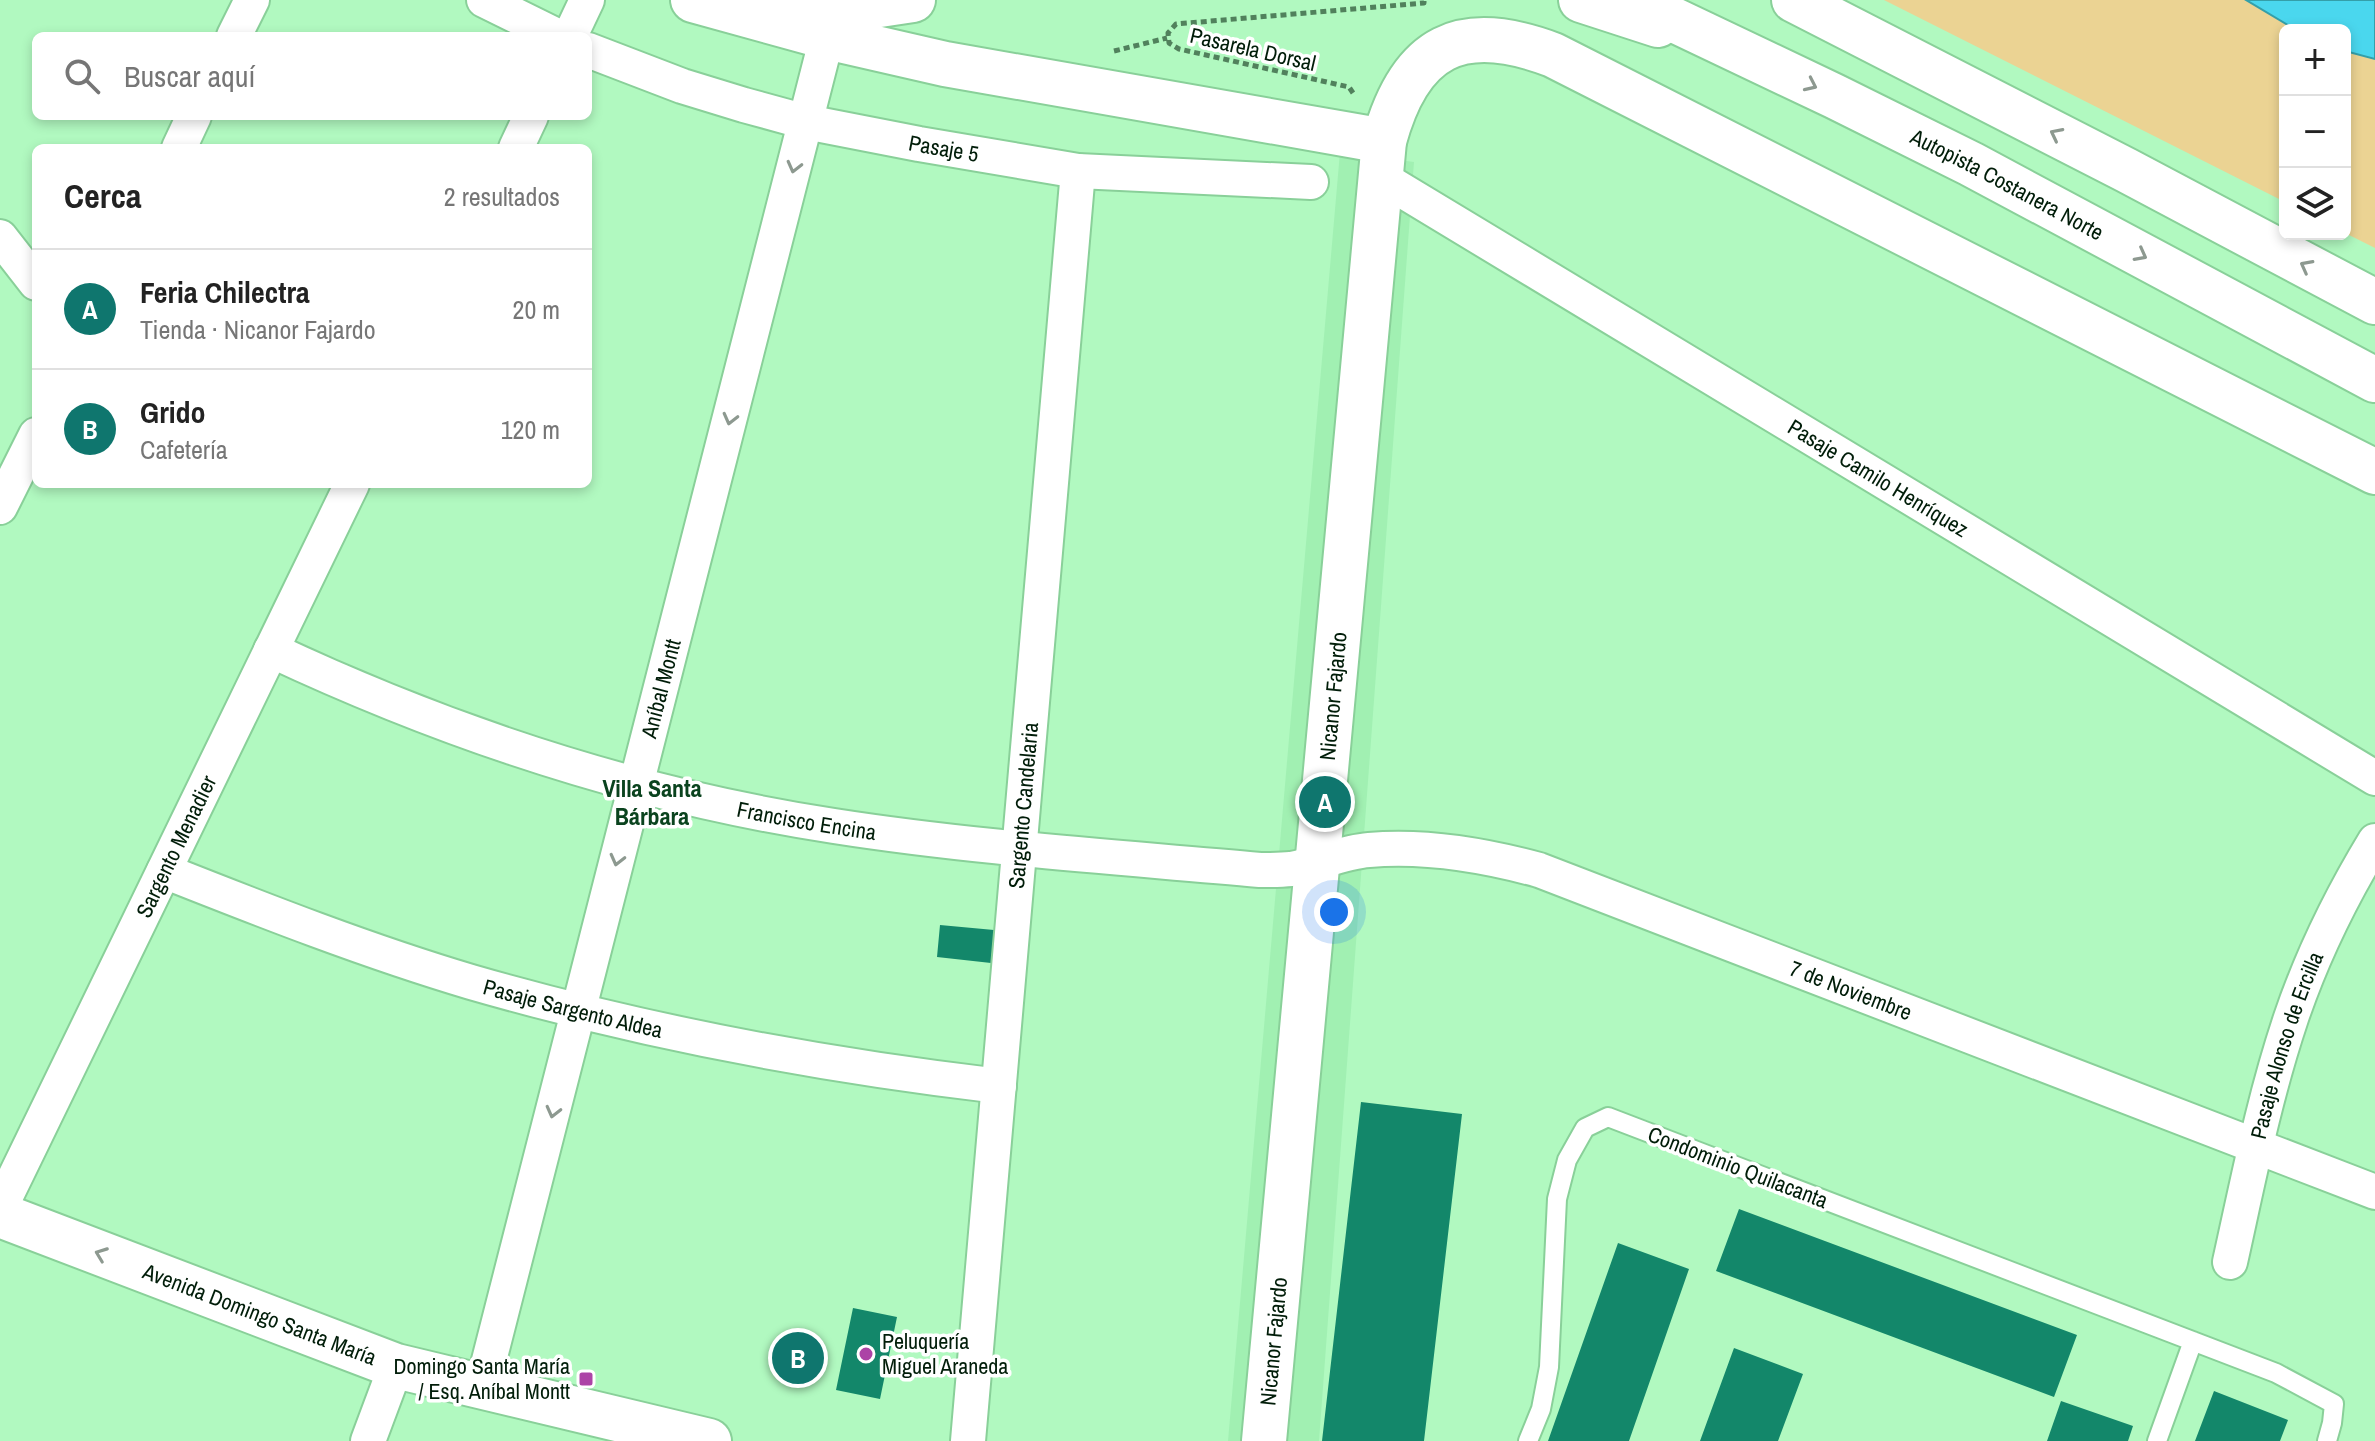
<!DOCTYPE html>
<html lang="es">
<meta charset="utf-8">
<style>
body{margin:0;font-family:"Archivo Narrow",sans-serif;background:#f2f2f2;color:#222}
.controls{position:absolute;right:24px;top:24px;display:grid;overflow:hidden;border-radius:12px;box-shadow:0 4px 12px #0003}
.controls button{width:72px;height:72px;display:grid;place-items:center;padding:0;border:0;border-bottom:2px solid #e0e0e0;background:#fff;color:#222;font:40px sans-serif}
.you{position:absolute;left:1334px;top:912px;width:28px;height:28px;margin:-20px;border:6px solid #fff;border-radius:50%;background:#1a73e8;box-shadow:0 0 0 12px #1a73e833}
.badge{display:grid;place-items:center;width:52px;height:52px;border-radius:50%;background:#0f766e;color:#fff;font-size:26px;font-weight:700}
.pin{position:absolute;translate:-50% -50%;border:4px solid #fff;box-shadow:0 2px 8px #0006}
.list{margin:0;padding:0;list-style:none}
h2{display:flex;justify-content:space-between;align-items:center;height:104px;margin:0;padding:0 32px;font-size:34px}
h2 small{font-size:26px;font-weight:400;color:#767676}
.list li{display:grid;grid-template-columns:52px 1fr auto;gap:24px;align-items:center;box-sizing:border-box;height:120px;padding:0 32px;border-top:2px solid #e0e0e0}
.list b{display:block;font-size:30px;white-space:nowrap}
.list p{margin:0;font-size:26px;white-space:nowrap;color:#767676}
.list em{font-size:26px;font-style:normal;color:#767676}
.icon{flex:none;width:44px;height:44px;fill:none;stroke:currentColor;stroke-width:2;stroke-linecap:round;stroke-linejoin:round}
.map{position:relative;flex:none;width:2375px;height:1441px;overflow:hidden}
.search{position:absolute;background:#fff;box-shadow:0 4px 12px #0003;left:32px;top:32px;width:560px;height:88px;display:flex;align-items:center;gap:20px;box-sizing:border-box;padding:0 28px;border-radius:12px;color:#767676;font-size:30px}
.panel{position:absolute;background:#fff;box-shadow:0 4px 12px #0003;left:32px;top:144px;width:560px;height:344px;border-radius:12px}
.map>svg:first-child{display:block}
.built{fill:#a1f0b2}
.green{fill:#ebd393}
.water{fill:#4ad7ee;stroke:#349fa9;stroke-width:2}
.building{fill:#13876a}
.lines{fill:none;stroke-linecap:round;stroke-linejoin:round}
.service-casing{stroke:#89d099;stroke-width:22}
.minor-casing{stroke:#89d099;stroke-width:38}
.tertiary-casing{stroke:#89d099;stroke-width:48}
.secondary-casing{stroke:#89d099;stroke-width:48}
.motorway-casing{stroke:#89d099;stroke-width:48}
.path{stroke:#51815c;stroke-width:5;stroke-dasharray:6 4;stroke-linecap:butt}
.service{stroke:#fff;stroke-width:18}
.minor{stroke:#fff;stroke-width:34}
.tertiary{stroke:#fff;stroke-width:44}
.secondary{stroke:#fff;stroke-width:44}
.motorway{stroke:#fff;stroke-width:44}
.oneway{stroke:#8d9990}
.poi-dot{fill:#ac43a6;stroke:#fff;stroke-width:3}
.labels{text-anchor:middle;stroke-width:7;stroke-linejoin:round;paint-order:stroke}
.street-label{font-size:22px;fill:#011d09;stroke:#fff}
.poi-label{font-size:22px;fill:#011d09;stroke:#fff;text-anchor:start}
.neighbourhood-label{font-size:24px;font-weight:bold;fill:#0a431e;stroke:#fff}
</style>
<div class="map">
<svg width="2375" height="1441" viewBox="0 0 2375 1441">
<rect width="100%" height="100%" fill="#b1f9c0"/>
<path class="built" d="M1340 152 1414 162 1319 1441H1228Z"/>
<path class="green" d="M1884 0H2375V248L2345 233V30H2285V202Z"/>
<path class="water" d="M2246 0H2375V59L2345 51V30H2296Z"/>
<path class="building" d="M940 925 994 930 991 963 937 957Z
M1361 1102 1462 1114 1424 1441H1322Z
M1739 1209 2077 1335 2054 1397 1716 1271Z
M1618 1243 1689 1269 1629 1441H1548Z
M853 1308 897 1317 880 1399 836 1390Z
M1734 1348 1803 1374 1778 1441H1700Z
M2214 1391 2288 1420 2280 1441H2195Z
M2061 1401 2133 1426 2128 1441H2047Z"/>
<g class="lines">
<g class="service-casing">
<path id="service" d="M1528 1441 1541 1409 1549 1367 1557 1199 1567 1160 1585 1128 1608 1117 2276 1373 2334 1404 2332 1423 2327 1441
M2157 1441 2193 1341"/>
</g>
<g class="minor-casing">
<g id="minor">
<path d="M484 0 557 36"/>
<path d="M234 36 252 0"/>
<path d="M570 36 587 0"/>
<path id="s1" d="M588 50 682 86 744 105 806 122 919 144 1078 171 1311 182"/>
<path d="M179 148 194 116"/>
<path d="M516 148 531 116"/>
<path id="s2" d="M1380 177 2375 778"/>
<path d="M0 237 36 283"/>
<path d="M0 507 36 435"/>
<path id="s3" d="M271 650C450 734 638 796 834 826 975 848 1118 857 1260 870 1270 870 1281 870 1291 869 1317 865 1342 852 1369 850 1426 845 1484 855 1539 870L2375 1192"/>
<path id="s4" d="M164 871C265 911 367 951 471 982 644 1032 820 1065 999 1086"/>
<path id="s5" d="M0 1208 352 484"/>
<path id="s6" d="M2230 1262C2248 1181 2264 1098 2291 1018 2312 956 2341 897 2375 841"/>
<path id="s7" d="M482 1388 827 37"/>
<path d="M368 1441 396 1366"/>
<path id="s8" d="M968 1441 1078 171"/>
</g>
</g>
<g class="tertiary-casing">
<g id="tertiary">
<path d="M693 0 827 37 945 64 1384 141"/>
<path id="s9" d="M1264 1441 1384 141C1410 45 1461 20 1553 55L2375 472"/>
</g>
</g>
<g class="secondary-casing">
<g id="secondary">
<path id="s10" d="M0 1215 396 1366 709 1441"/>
</g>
</g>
<g class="motorway-casing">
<g id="motorway">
<path d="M1581 0 1658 25"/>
<path id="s11" d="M1632 0 1834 96 1971 164 2375 380"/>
<path d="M1794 0 2126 170 2375 302"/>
<path d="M758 17 806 16 913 0"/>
</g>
</g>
<path class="path" d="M1114 51 1167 38
M1353 93 1349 87 1179 49 1169 43 1168 33 1176 24 1424 3V0"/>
<use href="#service" class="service"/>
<use href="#minor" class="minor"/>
<use href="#tertiary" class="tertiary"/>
<use href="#secondary" class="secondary"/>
<use href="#motorway" class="motorway"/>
</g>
<defs><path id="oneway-chevron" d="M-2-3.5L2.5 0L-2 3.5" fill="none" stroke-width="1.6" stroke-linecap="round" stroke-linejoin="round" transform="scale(2)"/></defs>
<g class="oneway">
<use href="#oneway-chevron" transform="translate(1811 85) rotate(25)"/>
<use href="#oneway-chevron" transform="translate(2056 134) rotate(-153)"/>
<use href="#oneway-chevron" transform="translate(794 167) rotate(104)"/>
<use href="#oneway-chevron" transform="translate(2141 255) rotate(28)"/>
<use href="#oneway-chevron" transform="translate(2306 266) rotate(-152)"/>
<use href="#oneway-chevron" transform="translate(730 419) rotate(104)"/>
<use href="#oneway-chevron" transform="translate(617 860) rotate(104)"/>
<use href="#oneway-chevron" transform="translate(553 1112) rotate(104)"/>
<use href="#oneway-chevron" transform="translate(101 1254) rotate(-159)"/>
</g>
<g class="poi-dot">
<circle cx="866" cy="1354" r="8"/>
<rect x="578" y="1371" width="16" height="16" rx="4"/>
</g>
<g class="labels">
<g class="street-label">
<text transform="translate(1253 49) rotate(13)" y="8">Pasarela Dorsal</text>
<text dy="8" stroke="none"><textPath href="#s1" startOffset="370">Pasaje 5</textPath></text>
<text dy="8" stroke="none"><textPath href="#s11" startOffset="418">Autopista Costanera Norte</textPath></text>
<text dy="8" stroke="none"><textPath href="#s2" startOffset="582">Pasaje Camilo Henríquez</textPath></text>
<text dy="8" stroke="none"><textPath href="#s7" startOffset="722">Aníbal Montt</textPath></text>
<text dy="8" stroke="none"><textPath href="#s9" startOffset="748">Nicanor Fajardo</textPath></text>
<text dy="8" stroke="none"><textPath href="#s8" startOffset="638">Sargento Candelaria</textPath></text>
<text dy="8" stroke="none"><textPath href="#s3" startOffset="564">Francisco Encina</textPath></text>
<text dy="8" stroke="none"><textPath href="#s5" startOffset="402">Sargento Menadier</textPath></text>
<text dy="8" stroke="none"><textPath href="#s3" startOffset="1638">7 de Noviembre</textPath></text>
<text dy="8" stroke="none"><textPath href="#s4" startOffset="432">Pasaje Sargento Aldea</textPath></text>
<text dy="8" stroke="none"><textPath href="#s6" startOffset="224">Pasaje Alonso de Ercilla</textPath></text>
<text transform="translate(1738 1167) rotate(21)" y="8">Condominio Quilacanta</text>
<text dy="8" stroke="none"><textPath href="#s10" startOffset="278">Avenida Domingo Santa María</textPath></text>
<text dy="8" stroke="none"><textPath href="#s9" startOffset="100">Nicanor Fajardo</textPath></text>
</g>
<g class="poi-label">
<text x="882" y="1349">Peluquería<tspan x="882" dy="25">Miguel Araneda</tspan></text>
<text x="570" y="1374" text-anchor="end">Domingo Santa María<tspan x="570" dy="25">/ Esq. Aníbal Montt</tspan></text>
</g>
<g class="neighbourhood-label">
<text x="652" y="797">Villa Santa<tspan x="652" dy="28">Bárbara</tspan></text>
</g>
</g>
</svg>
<div class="controls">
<button>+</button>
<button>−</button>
<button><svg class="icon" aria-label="layers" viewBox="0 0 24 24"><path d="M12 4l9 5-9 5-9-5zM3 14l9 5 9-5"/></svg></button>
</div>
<div class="you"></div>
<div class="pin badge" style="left:1325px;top:802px">A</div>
<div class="pin badge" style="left:798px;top:1358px">B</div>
<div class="search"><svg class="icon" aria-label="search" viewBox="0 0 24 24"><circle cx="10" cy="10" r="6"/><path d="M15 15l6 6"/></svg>Buscar aquí</div>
<section class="panel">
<h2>Cerca<small>2 resultados</small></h2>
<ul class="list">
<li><span class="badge">A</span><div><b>Feria Chilectra</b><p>Tienda · Nicanor Fajardo</p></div><em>20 m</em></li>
<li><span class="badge">B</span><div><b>Grido</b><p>Cafetería</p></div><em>120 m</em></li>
</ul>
</section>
</div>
